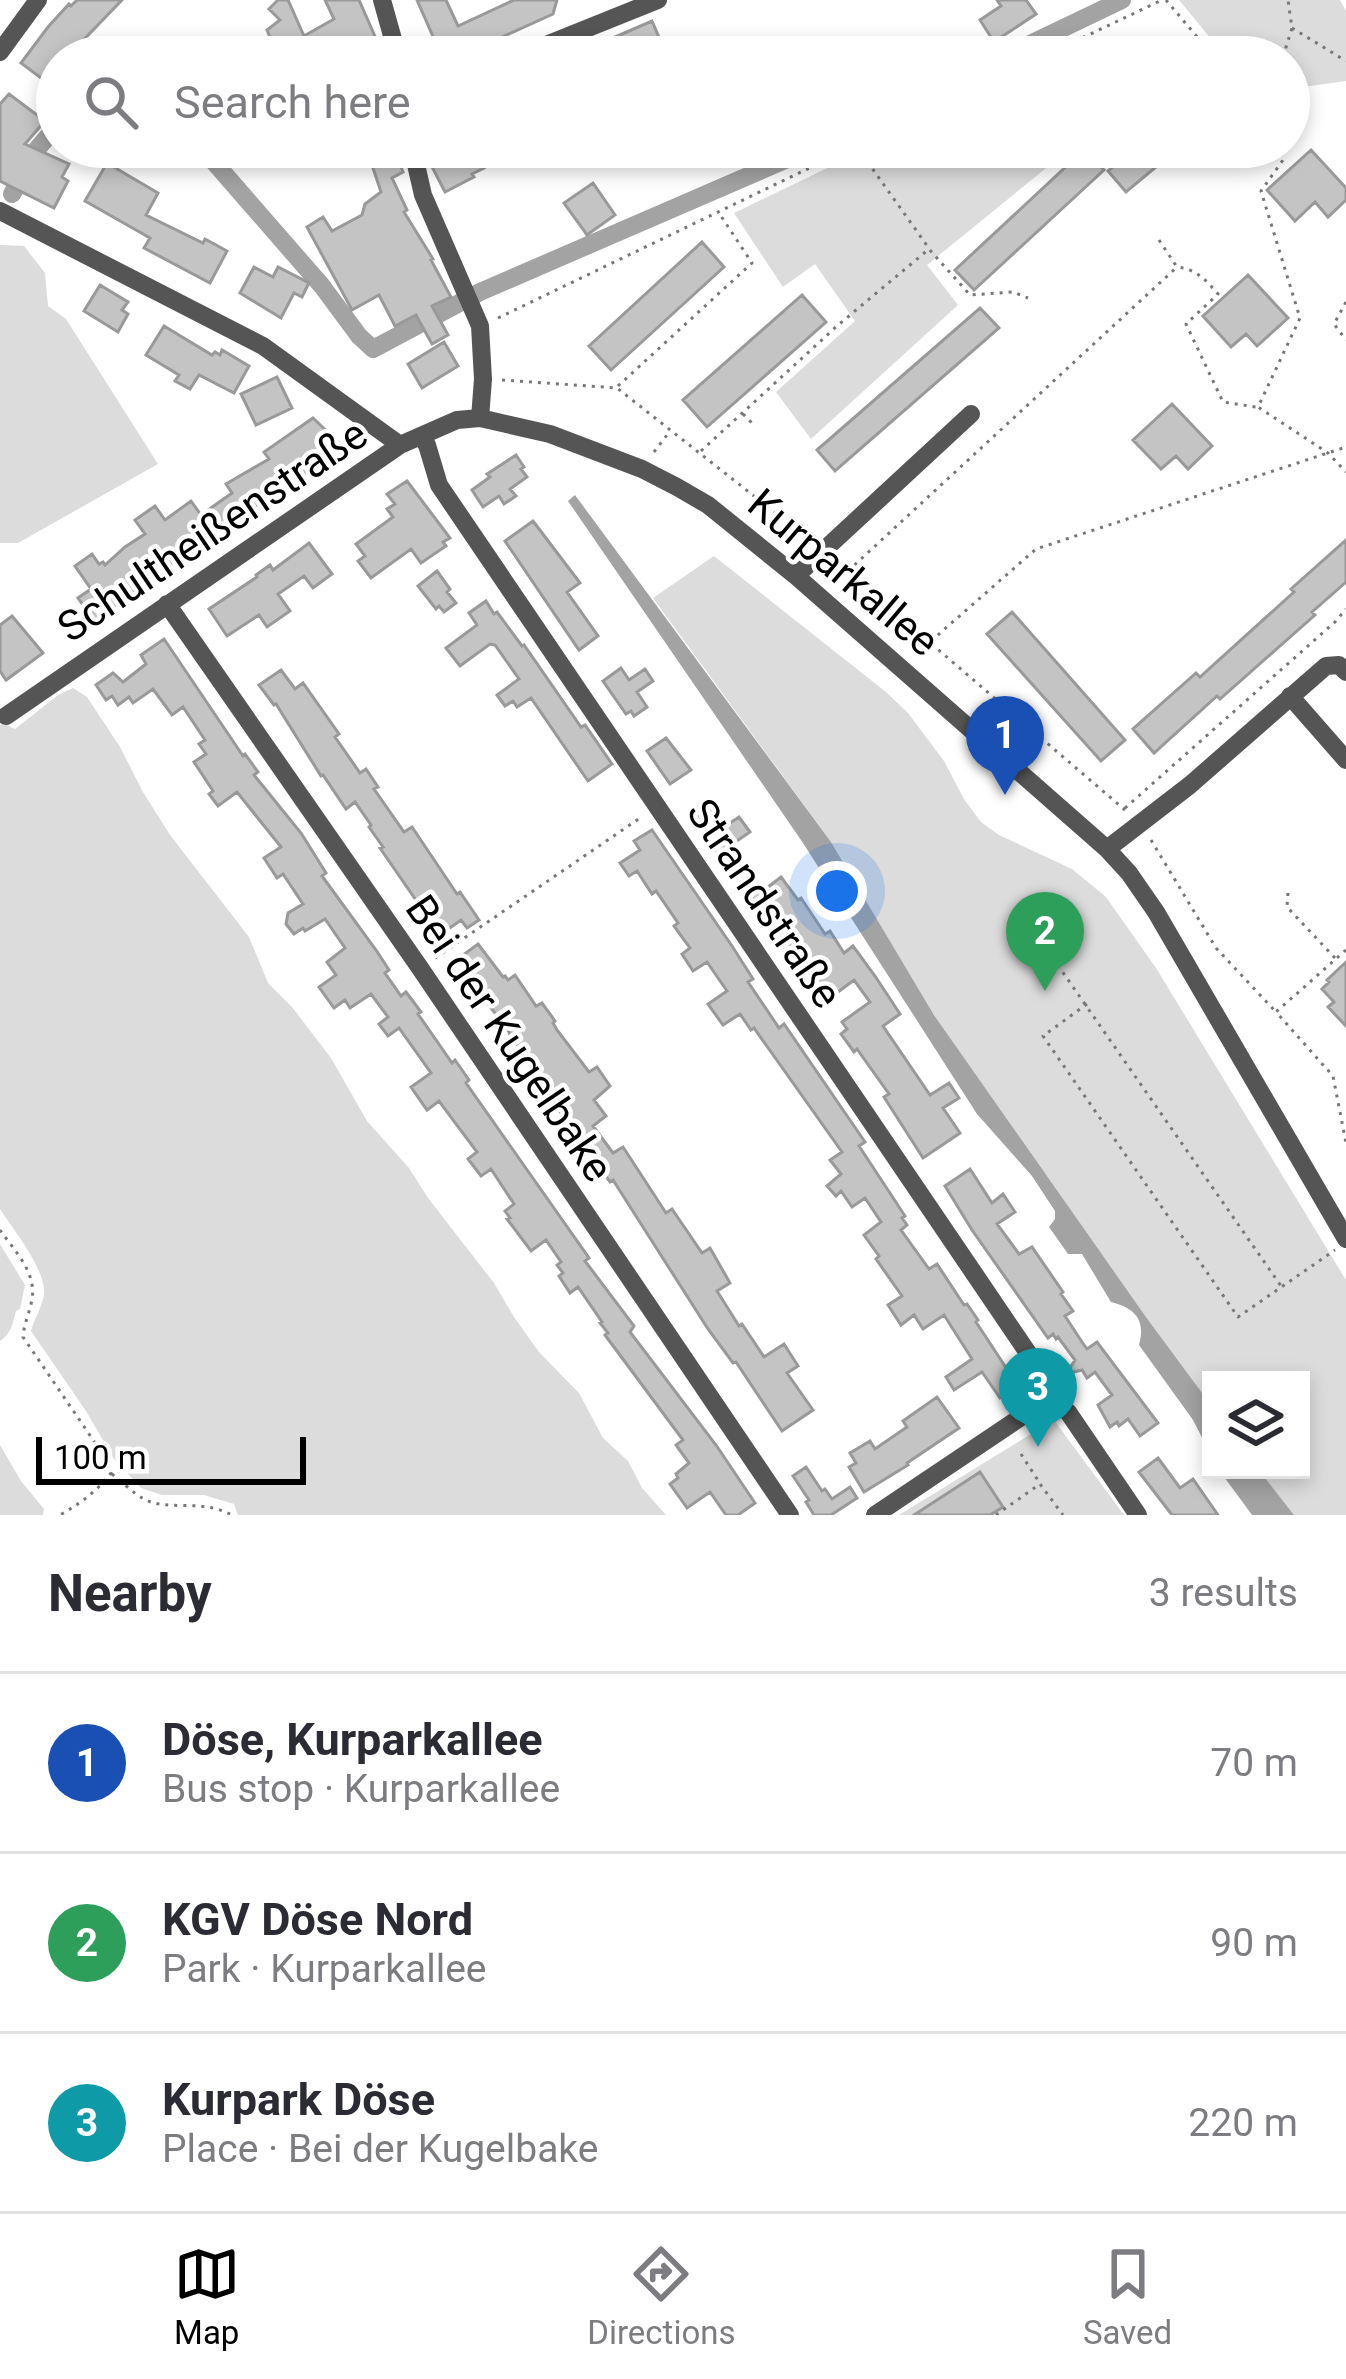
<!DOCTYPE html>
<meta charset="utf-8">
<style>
body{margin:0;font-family:Roboto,sans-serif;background:#f7f7f7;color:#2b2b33}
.controls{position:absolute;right:36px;bottom:36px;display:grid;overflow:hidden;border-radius:0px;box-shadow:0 6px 18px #0003}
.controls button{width:108px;height:108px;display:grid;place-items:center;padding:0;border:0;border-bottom:3px solid #e1e1e2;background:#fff;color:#2b2b33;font:60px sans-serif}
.scale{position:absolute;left:36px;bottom:30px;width:270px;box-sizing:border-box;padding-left:12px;border:6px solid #000;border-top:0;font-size:33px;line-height:42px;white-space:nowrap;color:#000;-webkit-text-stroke:9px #fff;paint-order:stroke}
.you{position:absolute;left:837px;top:891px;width:42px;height:42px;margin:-30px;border:9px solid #fff;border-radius:50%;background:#1a73e8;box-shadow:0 0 0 18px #1a73e833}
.badge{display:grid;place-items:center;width:78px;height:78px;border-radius:50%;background:#000;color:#fff;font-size:39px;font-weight:700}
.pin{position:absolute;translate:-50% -99px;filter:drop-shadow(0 3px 6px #0008)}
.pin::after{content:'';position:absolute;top:63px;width:42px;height:36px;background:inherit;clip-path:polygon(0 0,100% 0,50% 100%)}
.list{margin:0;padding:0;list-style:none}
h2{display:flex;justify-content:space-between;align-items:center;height:156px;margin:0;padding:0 48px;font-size:51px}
h2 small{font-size:39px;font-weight:400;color:#7c7c81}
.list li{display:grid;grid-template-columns:78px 1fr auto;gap:36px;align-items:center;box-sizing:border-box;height:180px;padding:0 48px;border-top:3px solid #e1e1e2}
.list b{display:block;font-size:45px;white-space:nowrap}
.list p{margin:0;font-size:39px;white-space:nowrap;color:#7c7c81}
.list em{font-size:39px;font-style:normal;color:#7c7c81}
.icon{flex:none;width:66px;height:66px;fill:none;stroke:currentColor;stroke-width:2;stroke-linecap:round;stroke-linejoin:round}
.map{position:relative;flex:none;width:1346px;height:1515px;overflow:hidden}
.search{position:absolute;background:#fff;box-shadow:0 6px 18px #0003;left:36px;right:36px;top:36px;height:132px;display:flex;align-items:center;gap:30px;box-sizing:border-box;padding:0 42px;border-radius:66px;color:#7c7c81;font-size:45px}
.sheet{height:696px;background:#fff}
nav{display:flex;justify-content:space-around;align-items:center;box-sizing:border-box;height:168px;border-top:3px solid #e1e1e2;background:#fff;font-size:33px;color:#7c7c81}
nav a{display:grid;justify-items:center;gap:6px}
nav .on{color:#000}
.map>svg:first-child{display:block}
.green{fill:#dcdcdc}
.water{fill:#a3a3a3}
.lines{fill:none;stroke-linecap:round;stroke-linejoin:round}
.canal{stroke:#a3a3a3;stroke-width:18}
.building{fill:#c4c4c4;stroke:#999;stroke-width:3}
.path{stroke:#777;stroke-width:3;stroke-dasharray:3 6;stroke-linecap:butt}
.minor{stroke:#555;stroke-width:18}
.labels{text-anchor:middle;stroke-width:9;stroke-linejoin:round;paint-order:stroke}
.street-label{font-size:42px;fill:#000;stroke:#fff}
</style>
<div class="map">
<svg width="1346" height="1515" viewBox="0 0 1346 1515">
<rect width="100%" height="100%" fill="#fff"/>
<path class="green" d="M1179 0H1340L1346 11V81L1289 89V57H1226Z
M871 147H1072L927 265 958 305 811 439 776 392 855 321 815 264 783 287 734 213Z
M0 245 24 246 45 273 48 306 66 319 158 464 18 543H0Z
M714 556 886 692 908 713 944 761 964 799 981 822 999 835 1072 869 1106 897 1156 968 1346 1280V1515H1294L1259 1470H1301V1380H1211V1405L1146 1317 934 1015 831 842 653 598Z
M73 688 87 697 120 747 143 792 170 835 249 937 268 983 292 1007 331 1058 367 1121 409 1168 428 1198 494 1283 514 1317 539 1352 579 1393 603 1438 628 1461 642 1488 666 1515H238L234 1504 204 1495H162L141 1488 114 1459 86 1411 31 1331C34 1319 42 1307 44 1295 47 1271 13 1229 0 1209V725L3 723 15 729 58 695Z
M0 1244 25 1285 20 1309 16 1311C13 1323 11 1334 0 1341Z
M1054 1420 1124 1515H899Z
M0 1445 21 1481 44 1509 43 1515H0Z"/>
<path class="water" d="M575 495 831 842 934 1015 1146 1317 1211 1405V1455L1193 1420 1139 1345C1146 1320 1135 1308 1111 1302L1082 1254H1068L1049 1227 1055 1219V1211L1032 1176 977 1114 803 843 568 501Z
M1219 1470H1259L1294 1515H1252Z"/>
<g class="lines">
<path class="canal" d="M1003 57 1122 0
M201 147 322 286 359 336 373 349 480 292 815 147
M37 149 57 126
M12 194 15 189"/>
</g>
<path class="building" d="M77 0H122L67 57H57V90L21 63 48 27 69 4 71 6Z
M278 0H288L304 36 334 19 325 0H359L384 57H278L267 30 280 20 269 9Z
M417 0H446L458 26 514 0H557L553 14 458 57H442Z
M997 0H1026L1036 14 994 42 980 20 1001 6Z
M652 21 661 42 625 57H569Z
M9 94 45 121 25 144 69 164 62 177 68 181 54 208 0 181V104Z
M366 147H393L403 172 392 178 407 210 404 212 433 259 431 260 451 297 432 306 448 335 432 344 416 315 395 326 379 295 352 310 307 227 323 217 332 231 362 215 365 204 381 192Z
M426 147H452L456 162 477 154 484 168 472 174 474 177 445 192 429 161Z
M1137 147H1180L1126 192 1108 171Z
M1085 149 1104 170 974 290 955 270Z
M1311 150 1346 188V200L1328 217 1315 202 1295 221 1267 190Z
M107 163 158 193 146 215 203 243 205 239 227 251 210 283 144 248 150 238 85 201Z
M593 183 615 215 587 235 564 203Z
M702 242 724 267 611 370 589 346Z
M254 267 273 277 278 267 309 283 302 297 294 293 281 318 240 293Z
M1248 275 1288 318 1257 346 1246 334 1231 347 1203 316Z
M100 285 128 302 122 310 128 314 118 332 84 311Z
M802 295 826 322 707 427 683 400Z
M980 308 999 328 835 471 817 450Z
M164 326 212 355 215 352 220 355 222 350 249 366 234 393 199 375 190 389 175 381 179 375 146 355Z
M444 342 458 366 422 388 408 364Z
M277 377 292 408 256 425 241 394Z
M1172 404 1212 446 1188 469 1176 456 1161 469 1133 440Z
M313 418 338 442 313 468 185 553 94 621 78 598 91 589 75 566 92 554 99 564 103 562 105 565 125 547 145 534 135 520 155 506 165 520 191 501 201 515 232 493 226 484 269 459 264 452Z
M516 455 524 467 521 469 527 477 510 489 516 496 504 504 499 496 483 507 472 490 490 477 487 474Z
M407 481 450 538 443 542 446 546 421 563 411 549 371 578 358 561 365 556 356 544 393 517 387 509 395 504 387 494Z
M533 521 580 583 567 592 598 636 579 650 505 541Z
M1346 540V582L1312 612 1315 615 1220 699 1217 696 1154 753 1133 729 1196 673 1200 677 1294 592 1291 589Z
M309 543 332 574 313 588 304 576 278 594 290 611 267 627 259 615 227 636 209 609 257 577 256 575 270 565 273 570Z
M437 571 450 589 447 592 456 603 444 612 439 606 436 609 418 586Z
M486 601 494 614 497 612 522 646 524 645 581 727 585 725 612 764 588 781 531 698 517 707 513 701 505 706 497 695 519 679 495 645 490 644 460 666 446 648 477 625 469 613Z
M1012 612 1125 740 1101 761 987 634Z
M12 616 43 653 6 680 0 671V625Z
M164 639 243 756 245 754 258 772 254 775 301 833 326 873 322 876 376 950 389 970 385 973 401 996 406 992 421 1012 418 1014 452 1063 455 1060 469 1080 466 1083 589 1258 585 1261 634 1326 630 1332 716 1445 755 1503 738 1515H726L710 1492 687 1508 680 1498 670 1484 678 1478 676 1474 689 1463 676 1445 683 1440 605 1335 608 1333 600 1323 602 1322 578 1287 570 1293 559 1276 563 1273 557 1265 561 1262 546 1240 531 1251 507 1219 510 1218 505 1211 514 1204 491 1169 481 1176 468 1159 477 1152 439 1101 427 1110 411 1087 431 1073 399 1028 388 1036 379 1024 388 1017 371 994 350 1008 345 1000 334 1008 319 987 336 975 327 962 345 948 325 919 305 931 303 928 294 934 286 924 288 913 303 904 283 874 277 878 264 858 281 847 237 792 218 806 209 794 213 791 194 762 206 754 199 744 205 740 183 707 172 715 153 689 133 703 129 697 118 705 112 696 106 700 96 685 113 673 123 682 146 664 141 655Z
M621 668 629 680 645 669 653 681 637 692 647 707 634 716 631 711 626 714 603 681Z
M281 670 295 689 303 683 339 734 335 737 360 773 366 769 378 787 374 789 404 832 412 827 457 894 460 892 479 920 467 928 461 920 440 935 380 848 383 847 369 827 371 825 355 802 346 809 323 775 321 776 276 704 274 705 259 685Z
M666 738 691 770 670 784 647 751Z
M709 799 727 825 739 817 750 832 718 854 689 813Z
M652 830 732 946 753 979 748 982 779 1028 784 1024 865 1142 859 1146 905 1216 902 1218 907 1225 901 1230 929 1269 937 1264 964 1305 967 1304 978 1320 976 1322 1018 1386 1000 1398 982 1372 954 1390 946 1377 972 1359 944 1315 923 1329 914 1315 901 1325 888 1305 902 1296 876 1259 879 1256 864 1235 881 1222 865 1198 852 1207 841 1191 836 1196 827 1186 841 1174 830 1160 842 1152 754 1028 751 1030 740 1014 723 1025 708 1004 727 991 707 962 693 971 682 954 690 948 674 926 678 923 656 891 652 894 637 871 629 876 620 863 640 850 634 841Z
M781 877 798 900 801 898 825 934 830 931 844 953 853 946 875 976 900 1014 883 1026 930 1095 949 1083 959 1098 943 1108 960 1133 923 1158 884 1097 889 1094 857 1049 854 1052 841 1034 847 1029 842 1022 870 1002 854 980 822 1004 777 938 782 935 766 913 761 916 749 899 745 890 757 881 764 890Z
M478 944 503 977 505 976 508 980 515 975 536 1006 542 1003 555 1021 553 1023 557 1030 589 1072 597 1067 610 1086 594 1100 606 1116 593 1126 613 1153 623 1147 666 1213 672 1209 702 1253 710 1248 730 1283 717 1291 739 1326 742 1324 764 1357 784 1344 798 1366 787 1373 813 1410 782 1431 736 1362 733 1363 708 1329 613 1180 610 1182 569 1125 530 1066 533 1063 510 1037 509 1032 480 993 483 991 459 958Z
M1346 962V1026L1328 1007 1334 1002 1322 989 1329 982 1327 980Z
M970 1169 992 1203 1003 1194 1015 1212 997 1224 1019 1254 1032 1247 1063 1292 1061 1294 1073 1311 1065 1316 1084 1345 1087 1349 1097 1342 1158 1423 1140 1436 1128 1419 1119 1426 1117 1422 1110 1427 1098 1405 1112 1395 1095 1372 1087 1378 1082 1370 1066 1374 1075 1360 1058 1337 1056 1339 1053 1334 1048 1338 972 1230 945 1186Z
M937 1397 959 1428 907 1463 908 1465 864 1492 849 1467 856 1463 850 1453 870 1441 875 1449 907 1427 903 1421Z
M1158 1458 1180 1488 1193 1479 1218 1515H1172L1139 1472Z
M806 1467 822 1491 825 1489 832 1499 850 1487 857 1498 831 1515H814L806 1502 809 1500 793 1476Z
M980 1472 1003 1507 990 1515H914Z"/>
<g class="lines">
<path class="path" d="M1166 0 1214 57
M1292 28 1346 61
M1042 57 1162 0
M1283 57 1292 28 1288 0
M857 147 928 247
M1271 147 1283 160 1261 191 1300 318 1258 407 1328 453 1346 472
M1159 240 1177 267C1196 269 1206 280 1218 294L1186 324 1223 402 1256 407
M1346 302 1334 324 1346 340
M498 318 853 147
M502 380 617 388 811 541
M618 386 752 263 719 213
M743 414 753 424
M701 451 837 326 929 249 970 295 1013 292 1028 298
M654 452 670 431
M836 562 1125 810
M848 571 1177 267
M931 641 1036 549 1346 447
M1125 808 1335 622 1346 609
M1151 840 1216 948 1276 1012
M1288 893 1287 907 1335 958
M1032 928 1281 1286
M1346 950 1276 1012 1333 1076 1346 1143
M435 958 640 818
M1087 1004 1043 1036 1238 1317 1335 1250
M0 1230C14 1250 37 1273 32 1299 30 1312 24 1323 23 1337L102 1453 111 1473C96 1492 81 1503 60 1515
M1021 1454 1039 1482
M112 1474C122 1482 133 1493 144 1499 167 1512 200 1498 232 1515
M996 1515 1040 1484 1063 1515"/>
<path class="minor" d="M382 0 398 57
M0 52 38 0
M516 57 658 0
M412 147 423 195 480 326 483 379 480 418
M0 211 263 346 400 445
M421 436 427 445 439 485 1062 1403
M796 576 971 414
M167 604 420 968 790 1515
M1290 696 1346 760
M6 716 400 445 457 420 480 418 550 434 642 469 677 487 708 505 796 576 1107 849 1129 873 1156 912 1346 1239
M1107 849 1190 785 1326 666 1339 665 1346 672
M1068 1412 1138 1515
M875 1515 1054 1395"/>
</g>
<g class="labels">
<g class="street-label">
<text transform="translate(212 530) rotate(-34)" y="15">Schultheißenstraße</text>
<text transform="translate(844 572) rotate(40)" y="15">Kurparkallee</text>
<text transform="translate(765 903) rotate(56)" y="15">Strandstraße</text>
<text transform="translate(510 1038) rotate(56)" y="15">Bei der Kugelbake</text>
</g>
</g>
</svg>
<div class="controls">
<button><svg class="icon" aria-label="layers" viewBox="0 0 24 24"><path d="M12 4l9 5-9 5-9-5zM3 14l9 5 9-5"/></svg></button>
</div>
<div class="scale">100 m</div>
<div class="you"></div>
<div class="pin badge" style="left:1005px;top:795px;background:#1a4fb4">1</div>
<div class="pin badge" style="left:1045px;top:991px;background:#2e9e5b">2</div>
<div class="pin badge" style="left:1038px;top:1447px;background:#0f9aa8">3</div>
<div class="search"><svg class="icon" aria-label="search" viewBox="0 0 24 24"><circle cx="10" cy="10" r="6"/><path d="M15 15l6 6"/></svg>Search here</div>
</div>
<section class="sheet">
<h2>Nearby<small>3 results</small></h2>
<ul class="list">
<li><span class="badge" style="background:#1a4fb4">1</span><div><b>Döse, Kurparkallee</b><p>Bus stop · Kurparkallee</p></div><em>70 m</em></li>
<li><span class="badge" style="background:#2e9e5b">2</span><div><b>KGV Döse Nord</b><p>Park · Kurparkallee</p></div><em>90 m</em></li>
<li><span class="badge" style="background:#0f9aa8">3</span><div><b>Kurpark Döse</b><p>Place · Bei der Kugelbake</p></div><em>220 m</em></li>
</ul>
</section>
<nav>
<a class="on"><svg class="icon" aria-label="map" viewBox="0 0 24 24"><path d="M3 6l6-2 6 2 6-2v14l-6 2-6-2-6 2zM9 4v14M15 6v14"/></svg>Map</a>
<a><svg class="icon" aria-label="directions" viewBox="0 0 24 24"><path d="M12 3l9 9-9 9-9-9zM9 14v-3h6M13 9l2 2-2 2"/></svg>Directions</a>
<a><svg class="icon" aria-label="saved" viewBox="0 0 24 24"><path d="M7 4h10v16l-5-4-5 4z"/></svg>Saved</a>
</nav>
